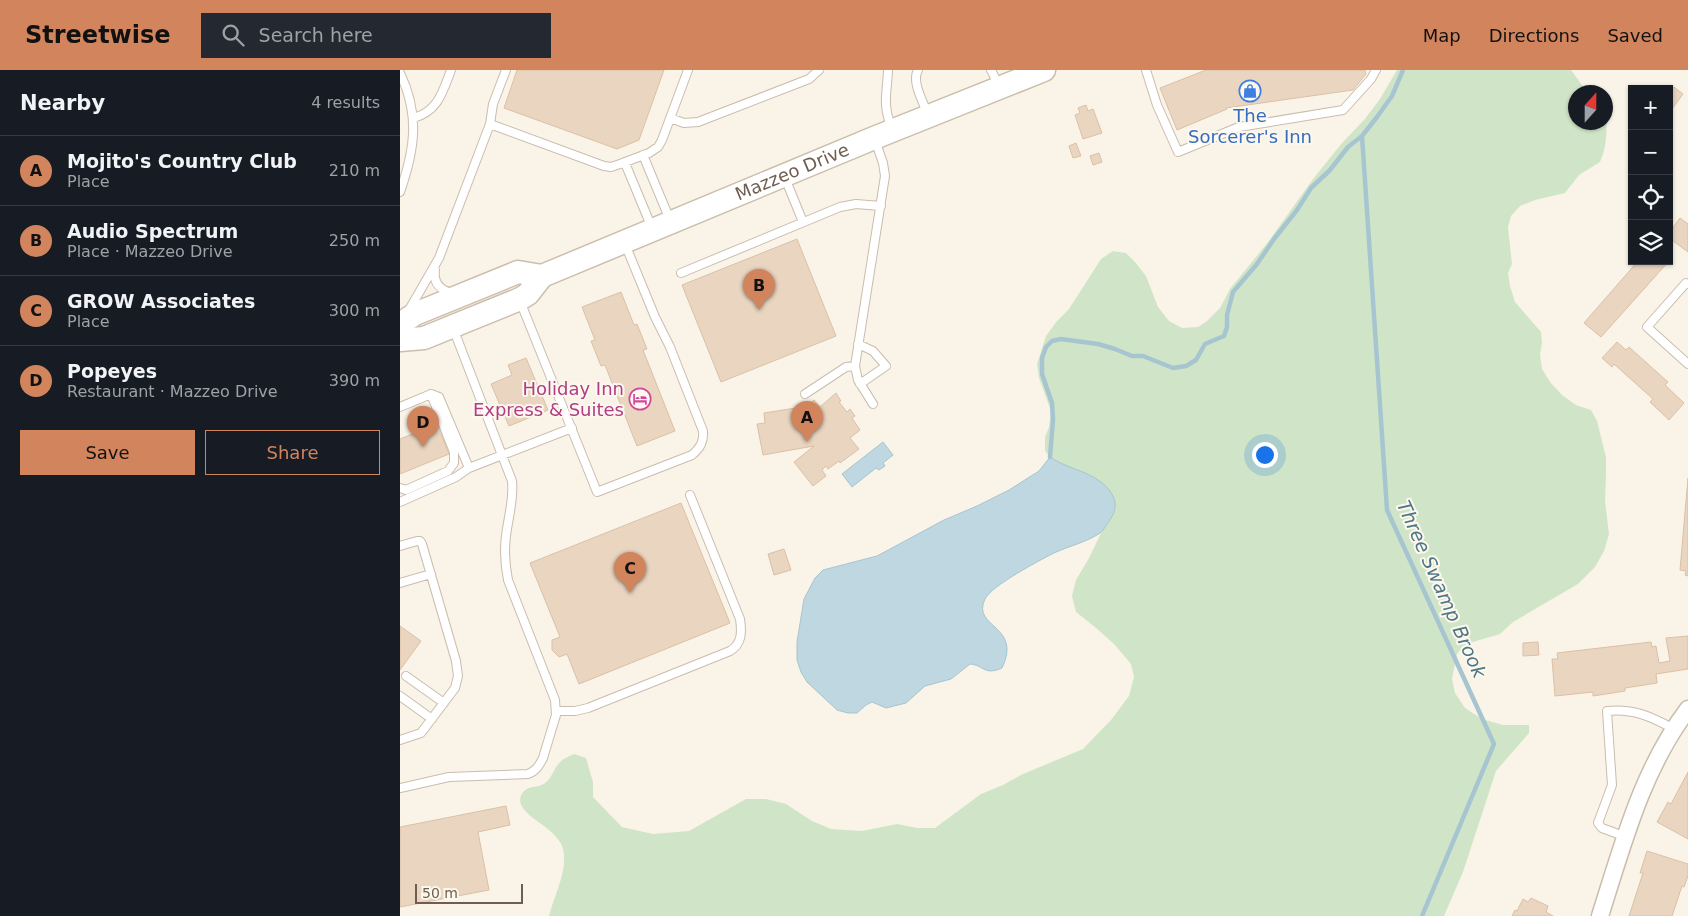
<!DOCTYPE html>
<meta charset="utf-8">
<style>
body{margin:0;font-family:"DejaVu Sans",sans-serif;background:#242831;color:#f1f3f6}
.controls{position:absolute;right:15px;top:15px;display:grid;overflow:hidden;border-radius:0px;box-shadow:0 1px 4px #0004}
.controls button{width:45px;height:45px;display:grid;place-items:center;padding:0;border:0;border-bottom:1px solid #363941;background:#171b24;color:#f1f3f6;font:25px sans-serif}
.compass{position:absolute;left:1168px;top:15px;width:45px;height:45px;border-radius:50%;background:#171b24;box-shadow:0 1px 4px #0004;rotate:21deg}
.scale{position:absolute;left:15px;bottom:12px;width:108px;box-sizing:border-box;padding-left:5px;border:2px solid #6f5e4f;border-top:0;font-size:14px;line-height:18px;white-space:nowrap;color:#6f5e4f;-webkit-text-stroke:4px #fcf8ed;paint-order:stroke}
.you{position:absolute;left:864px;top:384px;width:18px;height:18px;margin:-12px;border:4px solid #fff;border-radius:50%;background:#1a73e8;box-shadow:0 0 0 8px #1a73e833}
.badge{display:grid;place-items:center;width:32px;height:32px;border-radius:50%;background:#d2855d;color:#111;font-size:16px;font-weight:700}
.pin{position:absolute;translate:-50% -41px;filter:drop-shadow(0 1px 2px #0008)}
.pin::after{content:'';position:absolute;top:26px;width:18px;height:15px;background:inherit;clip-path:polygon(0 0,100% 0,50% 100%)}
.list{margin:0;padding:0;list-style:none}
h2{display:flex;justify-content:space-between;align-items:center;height:65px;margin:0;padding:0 20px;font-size:21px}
h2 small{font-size:16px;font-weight:400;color:#9ea1a6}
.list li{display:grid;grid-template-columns:32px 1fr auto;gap:15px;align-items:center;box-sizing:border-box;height:70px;padding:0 20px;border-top:1px solid #363941}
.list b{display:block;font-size:19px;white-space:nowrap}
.list p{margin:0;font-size:16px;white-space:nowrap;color:#9ea1a6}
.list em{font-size:16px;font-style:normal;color:#9ea1a6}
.actions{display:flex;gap:10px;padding:15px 20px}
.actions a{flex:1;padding:11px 0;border:1px solid #d2855d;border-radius:0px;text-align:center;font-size:18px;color:#d2855d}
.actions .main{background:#d2855d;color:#111}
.icon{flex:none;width:28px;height:28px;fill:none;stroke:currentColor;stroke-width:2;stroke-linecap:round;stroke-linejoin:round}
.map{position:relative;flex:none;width:1288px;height:846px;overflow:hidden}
header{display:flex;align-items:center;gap:30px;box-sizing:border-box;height:70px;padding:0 25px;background:#d2855d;color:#111}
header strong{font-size:24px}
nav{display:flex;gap:28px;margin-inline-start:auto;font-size:18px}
.search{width:350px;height:45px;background:#242831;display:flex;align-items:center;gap:12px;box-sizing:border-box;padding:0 18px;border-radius:0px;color:#9ea1a6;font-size:19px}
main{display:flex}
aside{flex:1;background:#171b24}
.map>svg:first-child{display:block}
.green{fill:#d0e5c7}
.water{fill:#bed7e0;stroke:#a6c5d0}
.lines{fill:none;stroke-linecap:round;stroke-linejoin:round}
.stream{stroke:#a6c5d0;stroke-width:4.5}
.building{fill:#e9d5c0;stroke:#dbc0a5}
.service-casing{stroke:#c9bdae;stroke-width:10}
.minor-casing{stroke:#c9bdae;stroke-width:19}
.secondary-casing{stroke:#ccbead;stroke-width:25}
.service{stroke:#fff;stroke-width:8}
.minor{stroke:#fff;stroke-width:16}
.secondary{stroke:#fff;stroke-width:22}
.labels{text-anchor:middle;stroke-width:4;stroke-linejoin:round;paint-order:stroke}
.shop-label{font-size:18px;fill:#366cbe;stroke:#fcf8ed}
.street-label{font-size:18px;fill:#6f5e4f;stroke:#fcf8ed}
.hotel-label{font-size:18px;fill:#b23c85;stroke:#fcf8ed;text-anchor:end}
.water-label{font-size:19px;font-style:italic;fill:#4f7686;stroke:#fcf8ed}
</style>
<header>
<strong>Streetwise</strong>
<div class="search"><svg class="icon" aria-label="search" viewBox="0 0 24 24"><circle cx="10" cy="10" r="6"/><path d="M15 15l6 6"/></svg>Search here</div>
<nav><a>Map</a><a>Directions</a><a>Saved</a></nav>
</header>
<main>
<aside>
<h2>Nearby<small>4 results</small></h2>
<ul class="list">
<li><span class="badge">A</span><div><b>Mojito's Country Club</b><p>Place</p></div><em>210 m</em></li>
<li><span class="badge">B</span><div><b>Audio Spectrum</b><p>Place · Mazzeo Drive</p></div><em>250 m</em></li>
<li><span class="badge">C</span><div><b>GROW Associates</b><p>Place</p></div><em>300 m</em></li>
<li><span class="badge">D</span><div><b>Popeyes</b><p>Restaurant · Mazzeo Drive</p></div><em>390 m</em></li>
</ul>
<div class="actions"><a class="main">Save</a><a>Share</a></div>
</aside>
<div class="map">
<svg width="1288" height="846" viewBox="0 0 1288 846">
<rect width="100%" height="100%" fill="#f9f4e7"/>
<path class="green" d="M997 0H1171L1187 22H1176V52H1206V37L1208 38C1205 59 1209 72 1200 92L1179 105 1165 123 1135 130 1120 136 1111 146 1108 157 1112 194 1108 203 1110 216 1115 232 1141 262 1142 273 1140 284 1142 299 1150 312 1162 325 1176 335 1191 340 1197 351 1206 387V406L1205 431 1209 464 1204 481 1195 497 1178 514 1113 552 1100 564 1066 574 1057 584 1052 609 1055 623 1065 638 1082 649 1103 655H1129V663L1096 701 1063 802 1044 846H149C154 825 170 797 162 776 160 771 154 764 150 761 142 752 109 738 124 721 130 715 139 718 145 713 152 708 154 698 160 692 164 688 170 686 174 684L186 688 193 712V727L222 757 253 764 289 761 346 729H366L386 734 412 751 431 759 462 761 497 754 517 758H535L581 724 603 715 623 704 683 679 711 650 729 626 734 607 731 594 715 575 695 557 676 542 672 526 676 510 689 488 701 463 714 443 701 413 689 405 658 393 650 387 645 381V367L649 357 651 341 639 308 637 294 646 266 657 251 669 239 701 189 713 181 726 183 735 192 746 206 758 237 769 251 782 258 798 257 807 251 820 238 830 219 868 172 913 109 942 73 964 50 980 29Z"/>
<path class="water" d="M483 372 493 385 483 393 485 396 479 400 476 398 452 417 442 404Z
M650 387C666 398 685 400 701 412 717 425 720 438 707 454 705 457 703 461 700 463 687 472 669 476 654 483 640 490 591 516 585 529 571 558 623 555 602 598 584 606 584 595 570 594L551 609 525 616 506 633 486 638 472 632 466 635 457 643H448L437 640 407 612 401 602 397 590V572L404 529 415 508 423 500 477 486 544 450 577 436 609 420 639 401Z"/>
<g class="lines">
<path class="stream" d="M962 66 987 440 1094 674 1022 846
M650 387 653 350 652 333 642 304V288L646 277 652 271 661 269 698 274 715 279 732 286H743L773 298 786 296 796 290 805 274 824 266 827 257V245L833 222 857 194 874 169 897 140 911 118 930 100 948 77 962 66 977 47 992 26 1003 0"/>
</g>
<path class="building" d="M117 0H264L239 70 217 79 104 38Z
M806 0H965L966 4 953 20 826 38 827 39 777 60 760 18Z
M1274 17 1283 24 1269 43V23Z
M686 35 688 41 693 39 702 63 683 69 675 45 680 43 678 38Z
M676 73 681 86 673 88 669 76Z
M699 83 702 92 693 95 690 86Z
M1280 148 1288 154V182L1269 168V163Z
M397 169 436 266 321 312 282 215Z
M1238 191H1269L1201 267 1184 253Z
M221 222 234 255 237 254 247 279 243 280 275 361 237 376 205 295 201 296 191 271 195 270 182 237Z
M1217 272 1226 280 1229 277 1268 312 1265 315 1284 333 1269 350 1250 332 1253 329 1214 294 1212 297 1202 288Z
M126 288 148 340 109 356 91 314 112 305 108 295Z
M436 323 441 331 439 332 447 342 450 339 455 346 452 348 460 360 450 368 459 379 440 393 439 391 428 399 426 396 422 400 426 406 413 416 394 392 414 376 363 385 357 354 365 353 364 343 396 338 397 342 412 339 408 335 414 330 420 337Z
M27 338 28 340 30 339 33 347 36 346 43 363 41 364 49 384 0 404V369L20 361 14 345H16L15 343Z
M1288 408V506L1285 505 1286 501 1280 500Z
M281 433 330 553 179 614 167 584 159 587 152 580V570L160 567 130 493Z
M384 479 391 500 374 505 368 484Z
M0 556 21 571 0 600Z
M1288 566V599L1256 604 1257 613 1225 618V621L1193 626V622L1155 626 1152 589H1158L1157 583 1251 572 1252 577 1256 576 1259 593 1270 591 1266 568Z
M1138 572 1139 585 1123 586V573Z
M1288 702V769L1257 752 1268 732 1271 734Z
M106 736 110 755 78 762 89 820 0 837V757Z
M1247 781 1288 794V806L1284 817 1282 816 1272 846H1229L1243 803H1240Z
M1131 828 1148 836 1146 842 1153 846H1112L1115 840 1117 841 1123 829 1128 832Z"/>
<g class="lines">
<g class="service-casing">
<path id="service" d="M488 0C487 24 482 34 492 59
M518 0C511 12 524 33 528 45
M591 0 599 16
M746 0 757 35 778 82 839 57 943 40 971 9 976 0
M0 3C20 45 15 79 0 122
M13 48C38 42 43 21 51 0
M270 48 284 53 298 52 409 9 419 0
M90 54 204 96 211 97 220 94 249 83 258 77 262 70 288 0
M243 85 270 150
M225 93 252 158
M385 108 403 152
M35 200C33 213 40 220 52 223
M281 203 440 137 456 134 481 136
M1288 214 1286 213 1247 257 1288 294
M120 231 197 422 292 385C300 378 304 372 303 361L270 277 255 247 225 174
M9 240 39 188 90 54 93 34 106 0
M458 274 473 281 486 296 460 314
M405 324 446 297 455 296
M473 334 458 310 455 296 485 106 483 93 475 70
M0 337 31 324 39 327 69 398
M0 418 6 420 48 401 54 393V382L31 324
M0 432 56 407 69 398 172 358
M0 476 17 471H20L22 474 56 591 58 606 55 618 21 663 0 670
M0 513 31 504
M6 606 44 633
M0 626 32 649
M157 641H175L188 638 330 581C342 574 342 562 340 549L290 425
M0 718 49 707 128 704C136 701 139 696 143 688L156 645 155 630 108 510C105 495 104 481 106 466 108 448 114 430 112 411L53 258
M1226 767 1202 758 1198 753 1212 715 1207 641C1233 638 1252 647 1274 659"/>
</g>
<g class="minor-casing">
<path id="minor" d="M1200 846C1223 774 1242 700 1288 639"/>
</g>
<g class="secondary-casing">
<g id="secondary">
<path d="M0 254 15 244 118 202 142 206"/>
<path id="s1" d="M0 270 24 268 120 229 128 224 142 206 474 68 644 0"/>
</g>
</g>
<use href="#service" class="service"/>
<use href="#minor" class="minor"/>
<use href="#secondary" class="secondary"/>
</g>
<defs>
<g id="shop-ring" transform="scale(1.125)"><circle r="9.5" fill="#fcf8ed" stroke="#3f7fe0" stroke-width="1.5"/><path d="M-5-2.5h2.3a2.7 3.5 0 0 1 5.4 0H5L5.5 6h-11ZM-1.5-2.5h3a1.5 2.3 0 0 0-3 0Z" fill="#3f7fe0"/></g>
<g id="hotel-ring" transform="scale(1.125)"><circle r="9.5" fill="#fcf8ed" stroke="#d1479c" stroke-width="1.5"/><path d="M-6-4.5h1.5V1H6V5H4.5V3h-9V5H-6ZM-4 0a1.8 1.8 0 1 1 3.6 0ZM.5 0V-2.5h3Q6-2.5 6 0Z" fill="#d1479c"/></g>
</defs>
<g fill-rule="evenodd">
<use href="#shop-ring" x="850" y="21"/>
<use href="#hotel-ring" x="240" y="329"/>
</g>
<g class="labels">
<g class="shop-label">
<text x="850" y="52">The<tspan x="850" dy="21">Sorcerer's Inn</tspan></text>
</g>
<g class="street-label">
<text dy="6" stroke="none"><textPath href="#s1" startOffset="431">Mazzeo Drive</textPath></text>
</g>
<g class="hotel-label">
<text x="224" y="325">Holiday Inn<tspan x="224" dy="21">Express &amp; Suites</tspan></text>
</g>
<g class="water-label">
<text transform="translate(1042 519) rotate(66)" y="7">Three Swamp Brook</text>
</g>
</g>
</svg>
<div class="controls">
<button>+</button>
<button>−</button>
<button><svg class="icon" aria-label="locate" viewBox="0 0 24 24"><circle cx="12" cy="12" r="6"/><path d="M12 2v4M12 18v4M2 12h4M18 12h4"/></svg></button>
<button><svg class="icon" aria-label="layers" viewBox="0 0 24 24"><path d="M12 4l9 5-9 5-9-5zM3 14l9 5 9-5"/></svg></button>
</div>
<svg class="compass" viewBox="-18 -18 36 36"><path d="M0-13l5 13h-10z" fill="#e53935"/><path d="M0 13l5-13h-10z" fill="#9ea1a6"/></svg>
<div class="scale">50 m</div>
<div class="you"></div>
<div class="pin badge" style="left:407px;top:372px">A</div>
<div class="pin badge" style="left:359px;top:240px">B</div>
<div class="pin badge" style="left:230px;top:523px">C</div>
<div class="pin badge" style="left:23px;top:377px">D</div>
</div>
</main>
